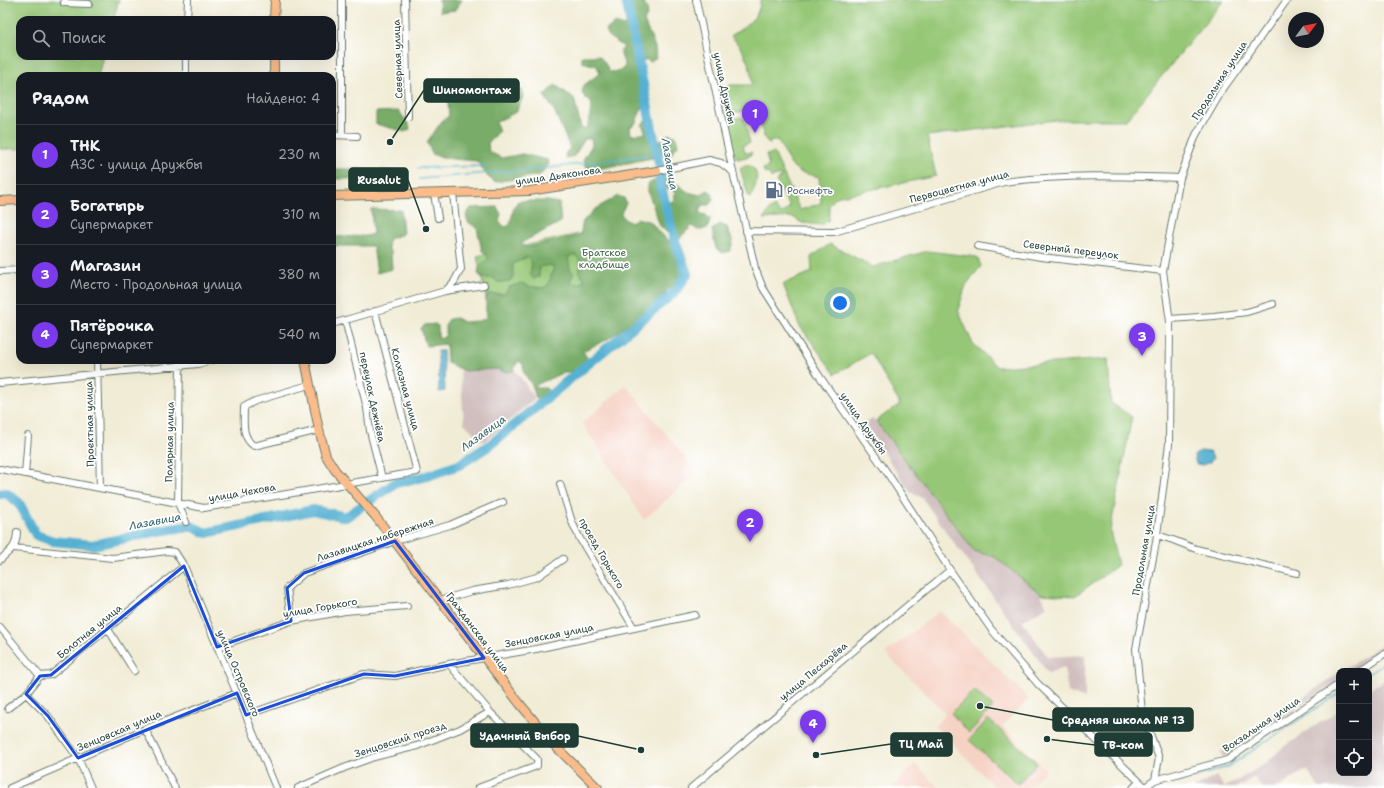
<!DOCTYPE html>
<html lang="ru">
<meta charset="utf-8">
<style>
body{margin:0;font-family:"Shantell Sans",sans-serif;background:#20242c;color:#f1f3f6}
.controls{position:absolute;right:12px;bottom:12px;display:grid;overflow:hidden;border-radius:8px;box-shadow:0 4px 16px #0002}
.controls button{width:36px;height:36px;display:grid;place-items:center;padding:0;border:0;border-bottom:1px solid #363941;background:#171b24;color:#f1f3f6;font:20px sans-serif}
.compass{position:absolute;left:1288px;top:12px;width:36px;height:36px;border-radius:50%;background:#171b24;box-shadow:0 4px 16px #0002;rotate:58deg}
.you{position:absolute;left:840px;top:303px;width:14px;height:14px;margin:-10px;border:3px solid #fff;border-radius:50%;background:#1a73e8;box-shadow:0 0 0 6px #1a73e833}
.badge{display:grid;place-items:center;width:26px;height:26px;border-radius:50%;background:#7c3aed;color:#fff;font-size:13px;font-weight:700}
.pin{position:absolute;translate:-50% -33px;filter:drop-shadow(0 1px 2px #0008)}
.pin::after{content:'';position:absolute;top:21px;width:14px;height:12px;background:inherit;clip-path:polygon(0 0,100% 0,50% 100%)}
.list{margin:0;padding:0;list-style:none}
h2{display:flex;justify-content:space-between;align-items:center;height:52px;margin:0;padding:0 16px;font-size:17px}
h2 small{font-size:13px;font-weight:400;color:#9ea1a6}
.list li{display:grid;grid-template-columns:26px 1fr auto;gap:12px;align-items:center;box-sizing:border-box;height:60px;padding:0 16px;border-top:1px solid #363941}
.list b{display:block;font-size:15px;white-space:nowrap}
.list p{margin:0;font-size:13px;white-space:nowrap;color:#9ea1a6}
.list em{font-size:13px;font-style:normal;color:#9ea1a6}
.icon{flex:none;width:22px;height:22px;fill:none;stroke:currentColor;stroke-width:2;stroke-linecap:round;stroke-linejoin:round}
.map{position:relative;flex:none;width:1384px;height:788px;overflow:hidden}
.search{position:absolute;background:#171b24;box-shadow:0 4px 16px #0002;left:16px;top:16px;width:320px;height:44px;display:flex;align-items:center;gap:10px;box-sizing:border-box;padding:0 14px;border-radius:12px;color:#9ea1a6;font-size:15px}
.panel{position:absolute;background:#171b24;box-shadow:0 4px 16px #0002;left:16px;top:72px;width:320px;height:292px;border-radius:12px}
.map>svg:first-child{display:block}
.built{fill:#f6d2c5}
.industrial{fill:#d1bfbf}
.green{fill:#96c776;stroke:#5a8255}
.forest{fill:#78ac67;stroke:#4c744e;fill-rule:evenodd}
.water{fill:#54b0d2;stroke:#3a7683}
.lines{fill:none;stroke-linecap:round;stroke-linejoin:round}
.stream{stroke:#54b0d2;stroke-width:1.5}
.river{stroke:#54b0d2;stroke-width:10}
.minor-casing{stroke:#687a6c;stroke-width:8}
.major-casing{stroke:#687a6c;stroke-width:10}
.minor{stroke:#fff;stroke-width:6}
.major{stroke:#fabc8b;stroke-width:8}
.marked{fill:none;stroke:#1d4ed8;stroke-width:3;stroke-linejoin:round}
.labels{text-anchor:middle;stroke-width:3.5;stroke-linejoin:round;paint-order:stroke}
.street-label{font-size:10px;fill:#1f3d34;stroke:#fff}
.service-label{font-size:10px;fill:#4e5e75;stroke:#fff;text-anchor:start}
.park-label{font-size:10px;fill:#3d6044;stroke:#fff}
.water-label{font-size:11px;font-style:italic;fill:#32656b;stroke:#fff}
.leader{fill:none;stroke:#1f3d34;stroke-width:1.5}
.callout-dot{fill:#1f3d34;stroke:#fff;stroke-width:1.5}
.callout{fill:#1f3d34;stroke:#1f3d34;stroke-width:1.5}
.callout-label{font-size:11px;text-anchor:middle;font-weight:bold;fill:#fff}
</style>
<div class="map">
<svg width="1384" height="788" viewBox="0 0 1384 788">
<rect width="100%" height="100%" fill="#fff"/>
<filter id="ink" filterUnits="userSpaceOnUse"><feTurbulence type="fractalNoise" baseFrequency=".025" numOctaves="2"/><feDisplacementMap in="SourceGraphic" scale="8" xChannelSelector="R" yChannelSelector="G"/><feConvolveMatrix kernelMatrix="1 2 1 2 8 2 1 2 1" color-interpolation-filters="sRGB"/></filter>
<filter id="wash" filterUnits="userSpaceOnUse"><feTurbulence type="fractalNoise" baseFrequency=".012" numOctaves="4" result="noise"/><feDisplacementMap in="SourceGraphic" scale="16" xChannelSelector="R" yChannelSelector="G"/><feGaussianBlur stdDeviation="0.9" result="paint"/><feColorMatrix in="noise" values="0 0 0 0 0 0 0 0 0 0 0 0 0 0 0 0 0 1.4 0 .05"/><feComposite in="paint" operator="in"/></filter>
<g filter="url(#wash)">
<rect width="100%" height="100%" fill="#f1ecd5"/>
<path class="built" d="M626 385 697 472 644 520 582 423Z
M940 611 1029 699 1002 726 1046 770 1027 788H996L935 726 946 714 885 653Z
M915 764 939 788H892Z"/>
<path class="industrial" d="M506 357 535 398 484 442 476 435 464 423 460 370Z
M872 419 876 421 974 551 995 557 1041 594 1047 607 1022 621 1048 657 1085 655V699L1068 692 1064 667 1048 673 922 498 910 492 865 424Z
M1384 643V650L1353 671H1342Z
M1339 673V680L1223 758 1220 753Z
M1384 680V788H1319L1307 769 1278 788H1262L1254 777 1236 788H1193L1217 776 1224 788 1265 764 1282 748 1339 710V773H1369V690Z"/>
<path class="green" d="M0 0H119L113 20H20V56H103L98 76H20V149H0Z
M760 0H1224L1126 120H1056L927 136 936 176 836 197 829 205V220L822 225 802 223 793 217 764 219 770 209 775 207 781 214 790 207 784 197 783 193 776 181 781 177 780 175 771 178 769 173 765 174 763 169 769 166 766 155 774 153 800 210 821 203 819 177 800 172 790 164 778 140 769 142 770 145C761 138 760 119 758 108H755L754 106 750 107V110L728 114 725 113 722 108 726 91 730 85H752C752 66 744 50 731 36 744 27 761 17 760 0Z
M740 117 744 119 750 143 743 145 745 153 752 152 750 156 738 159 733 154 726 124 729 120Z
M748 165C763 171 755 187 751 197L749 198 740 168Z
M630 223 642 278 489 312 477 256Z
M830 244 873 267 927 251 977 257 981 266 966 285 958 310 972 342 997 367 1108 359 1111 403 1132 417 1110 531 1118 565 1075 596 1041 594 995 557 974 551 876 421 900 404 871 353 835 374 799 325 783 284 812 272 811 257Z
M974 690 993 707 969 733 951 713Z
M988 719 1037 763 1018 784 969 740Z"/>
<path class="forest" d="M439 0H462L455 10 440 12Z
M623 0H641C647 9 651 10 644 21L655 47 656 58 651 62 645 59 637 71 643 106 635 124 630 127 631 135 646 133 642 125 645 121 651 120 659 140H665L668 134 676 136 678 145 671 154 603 168H586L583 160 592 145 591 139H585L574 156 566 158 565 154 570 148 555 112 544 95 555 85 574 98 581 128 587 129 592 104 582 94 583 86 600 73 597 66 582 62V56H599L605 63 609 72 620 71 625 66 620 52 624 47 609 37 606 30 615 23 624 26 628 21Z
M447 89H521L523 97 516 112 496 122 499 132 488 143 489 152 502 158 522 154 548 160 549 164 540 175 495 182 488 177 477 161 442 158 432 154 427 142 442 121 449 116Z
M399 111 409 125 410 129 405 132 376 124V112Z
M332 169H358L401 171V178L332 179Z
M664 178H669L688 192 700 195 708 190 712 193 713 199 709 205H702L699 213 706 215 710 219 708 228 698 230 692 226 680 238H672L660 226 648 192V184L655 180 658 182 663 202H671L675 198 674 191 666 188 662 183Z
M618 196 624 198 626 203 621 213 623 218 631 223 637 218 651 222C655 229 662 233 667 240L673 242 674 249 684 275 663 295 660 303 606 340 583 351 587 358 586 363 572 372H564L536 385V388H546L549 391 546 397 540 400 536 398 532 385 524 373 523 364 518 361 513 371 505 372 497 369 465 371 447 363 446 344 426 346 421 328 425 325 435 324 438 326V337L441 339 446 335 445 326 449 319 456 318 463 322 479 321 486 318V298L489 294H505L509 287 522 283 527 286 543 288 548 285 554 267 549 265 540 267 539 276 534 279 530 275 532 262 527 257 513 264V278L508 282H497L494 278H483L478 274 479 267 488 259 487 255 482 251 477 228 468 222 466 215 471 208 497 207 501 214 499 222 505 227 510 225 514 207 518 201H548L559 203 561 222 521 243 526 248 580 236 583 221 595 209ZM575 255 579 259 581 266 578 272 583 276 584 281 578 284 571 283V278L574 275 570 269 568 257Z
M371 209 401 210 403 234 389 239 388 248 391 252 392 269 377 273 373 246H332V237L366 236 373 234Z
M720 224 727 227 733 242 730 251 723 253 716 249 712 230Z"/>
<path class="water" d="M438 351H443L445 391 439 392Z
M1200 451 1210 452 1213 458 1210 462 1203 465 1196 464 1194 456Z"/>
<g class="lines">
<path class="stream" d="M418 168 487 166
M419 179 549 168 656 154
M1369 673 1384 663
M1177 783 1229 766 1339 693"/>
<path class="river" d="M0 494 6 493 19 503 36 535 53 541 93 545 158 531 191 526 206 533 313 510 346 517 395 483 427 476 459 465 490 445 675 292 687 274 674 238 660 183 661 173 626 0"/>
</g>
</g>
<g filter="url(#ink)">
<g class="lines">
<g class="minor-casing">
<path id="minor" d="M65 0 64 3 89 4
M342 0V135
M405 0 408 117
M696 0 733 172 755 268 763 288 818 374 888 474 950 570 991 629 1038 684 1146 788
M187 20 188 0
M186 76V56
M332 135 357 136
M657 171 709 160 721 163 733 172
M434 193 438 218
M746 231 834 232 1004 182C1063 174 1121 176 1180 178
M977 246 1041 257 1163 271
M0 271 20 270
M445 291 454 282 461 269 453 193
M1170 319 1214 316 1247 312 1273 304
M345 320 367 408 370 431 382 478
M332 324 445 291 484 285
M97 360 100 488
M180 360 178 503 186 522
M0 383 198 364 212 360
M309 385 255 401 244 407C244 421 241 437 254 446L319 430
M0 469 204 508 417 472 375 311
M25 474 28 436
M560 484 572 522 580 539 634 628
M1157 535 1173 540 1196 549 1297 573
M14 548 113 558 167 551 175 552 184 566 276 788
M0 560C11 549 16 549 17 532
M441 600 472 591 508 585 537 577 563 559
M291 621 287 588 304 573 395 541 450 525 503 502
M0 627 40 676
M108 629 134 671
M217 647 291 621 345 611 407 606
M449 664 490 712 537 759V766L478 788
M1359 671 1384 654
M26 694 48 716 78 758 91 788
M8 708 26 694 40 676 51 675 184 566
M246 715 364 674 395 676 449 664 536 649 695 615
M145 729 175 788
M1155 780 1159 758 1142 712 1136 649 1156 542 1169 444 1170 322 1163 271 1180 178 1196 135 1223 89 1287 0
M1145 787 1155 780 1227 760 1339 684
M10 788 145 729 237 693
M298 788 344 768 374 757 417 746 460 729 490 712
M691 788 758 731 950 570
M1133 788 1139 782"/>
</g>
<g class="major-casing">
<path id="major" d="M274 20 275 0
M274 76V56
M332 196 529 191 657 171
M0 201 20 200
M305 360 319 430 326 456 335 470 375 516 520 704 556 747 598 788"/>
</g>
<use href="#minor" class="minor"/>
<use href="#major" class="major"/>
</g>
</g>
<path class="marked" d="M395 541 484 658 395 676 364 674 246 715 237 693 78 758 48 716 26 694 40 676 51 675 184 566 217 647 291 621 287 588 304 573Z"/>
<defs>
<g id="fuel-bare" transform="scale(1.38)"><path d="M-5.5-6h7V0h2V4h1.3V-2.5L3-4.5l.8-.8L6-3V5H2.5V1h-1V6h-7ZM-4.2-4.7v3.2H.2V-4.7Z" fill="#5c6f8a" stroke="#fff" stroke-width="2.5" paint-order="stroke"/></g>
</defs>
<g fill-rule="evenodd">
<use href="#fuel-bare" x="774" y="190"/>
</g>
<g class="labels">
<g class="street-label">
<text transform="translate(397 59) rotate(-92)" y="4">Северная улица</text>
<text transform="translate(1219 80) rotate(-57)" y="4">Продольная улица</text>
<text transform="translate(725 88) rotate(78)" y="4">улица Дружбы</text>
<text transform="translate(558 175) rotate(-8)" y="4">улица Дьяконова</text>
<text transform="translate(959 186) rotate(-15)" y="4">Первоцветная улица</text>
<text transform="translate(1071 249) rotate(7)" y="4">Северный переулок</text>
<text transform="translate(406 389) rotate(75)" y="4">Колхозная улица</text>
<text transform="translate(373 397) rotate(78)" y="4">переулок Дежнёва</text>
<text transform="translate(864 423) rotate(55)" y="4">улица Дружбы</text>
<text transform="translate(89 424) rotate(-91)" y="4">Проектная улица</text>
<text transform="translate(169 442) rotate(-89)" y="4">Полярная улица</text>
<text transform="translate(242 492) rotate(-10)" y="4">улица Чехова</text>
<text transform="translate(375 539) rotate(-18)" y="4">Лазавицкая набережная</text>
<text transform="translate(1143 550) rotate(-80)" y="4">Продольная улица</text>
<text transform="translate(602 553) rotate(60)" y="4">проезд Горького</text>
<text transform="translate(320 607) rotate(-10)" y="4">улица Горького</text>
<text transform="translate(89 631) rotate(-39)" y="4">Болотная улица</text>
<text transform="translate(478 632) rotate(53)" y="4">Гражданская улица</text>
<text transform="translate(549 635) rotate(-11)" y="4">Зенцовская улица</text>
<text transform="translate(813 671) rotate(-40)" y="4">улица Пескарёва</text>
<text transform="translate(239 673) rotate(67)" y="4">улица Островского</text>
<text transform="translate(1261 724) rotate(-34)" y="4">Вокзальная улица</text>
<text transform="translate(119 730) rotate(-23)" y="4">Зенцовская улица</text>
<text transform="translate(400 739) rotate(-18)" y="4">Зенцовский проезд</text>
</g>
<g class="service-label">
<text x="787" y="194">Роснефть</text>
</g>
<g class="park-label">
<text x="604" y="256">Братское<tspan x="604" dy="12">кладбище</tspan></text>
</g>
<g class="water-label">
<text transform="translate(670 164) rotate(80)" y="4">Лазавица</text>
<text transform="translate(483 433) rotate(-36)" y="4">Лазавица</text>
<text transform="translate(155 521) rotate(-11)" y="4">Лазавица</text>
</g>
</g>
<path class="leader" d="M390 142L424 90M426 229L408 180M980 706L1053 720M641 750L578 736M816 755L891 744M1047 739L1095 745"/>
<g class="callout-dot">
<circle cx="390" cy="142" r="4"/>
<circle cx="426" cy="229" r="4"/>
<circle cx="980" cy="706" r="4"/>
<circle cx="641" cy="750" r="4"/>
<circle cx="816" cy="755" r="4"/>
<circle cx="1047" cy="739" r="4"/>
</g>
<g class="callout">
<rect x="424" y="79" width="95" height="23" rx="4"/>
<rect x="349" y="168" width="59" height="23" rx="4"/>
<rect x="1053" y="708" width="140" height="23" rx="4"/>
<rect x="471" y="724" width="107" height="23" rx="4"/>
<rect x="891" y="733" width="61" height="23" rx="4"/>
<rect x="1095" y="733" width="57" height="23" rx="4"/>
</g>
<g class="callout-label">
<text x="472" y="94">Шиномонтаж</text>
<text x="379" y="184">Rusalut</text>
<text x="1123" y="724">Средняя школа № 13</text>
<text x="525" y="740">Удачный Выбор</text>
<text x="921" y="748">ТЦ Май</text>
<text x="1123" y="749">ТВ-ком</text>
</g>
</svg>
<div class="controls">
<button>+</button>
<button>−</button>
<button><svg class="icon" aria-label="locate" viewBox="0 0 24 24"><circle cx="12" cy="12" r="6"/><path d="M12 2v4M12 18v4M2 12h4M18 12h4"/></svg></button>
</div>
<svg class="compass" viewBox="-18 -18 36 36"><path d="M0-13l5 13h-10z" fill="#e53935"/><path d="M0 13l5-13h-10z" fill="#9ea1a6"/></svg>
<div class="you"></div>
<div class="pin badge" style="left:755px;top:133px">1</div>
<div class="pin badge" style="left:750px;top:542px">2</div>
<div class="pin badge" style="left:1142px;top:356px">3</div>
<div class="pin badge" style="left:813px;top:743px">4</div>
<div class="search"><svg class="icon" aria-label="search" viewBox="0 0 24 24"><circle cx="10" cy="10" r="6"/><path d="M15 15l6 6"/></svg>Поиск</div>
<section class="panel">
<h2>Рядом<small>Найдено: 4</small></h2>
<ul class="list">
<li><span class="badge">1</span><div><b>ТНК</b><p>АЗС · улица Дружбы</p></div><em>230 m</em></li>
<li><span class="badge">2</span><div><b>Богатырь</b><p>Супермаркет</p></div><em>310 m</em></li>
<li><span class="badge">3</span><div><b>Магазин</b><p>Место · Продольная улица</p></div><em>380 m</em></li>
<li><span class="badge">4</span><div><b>Пятёрочка</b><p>Супермаркет</p></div><em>540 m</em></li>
</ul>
</section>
</div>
